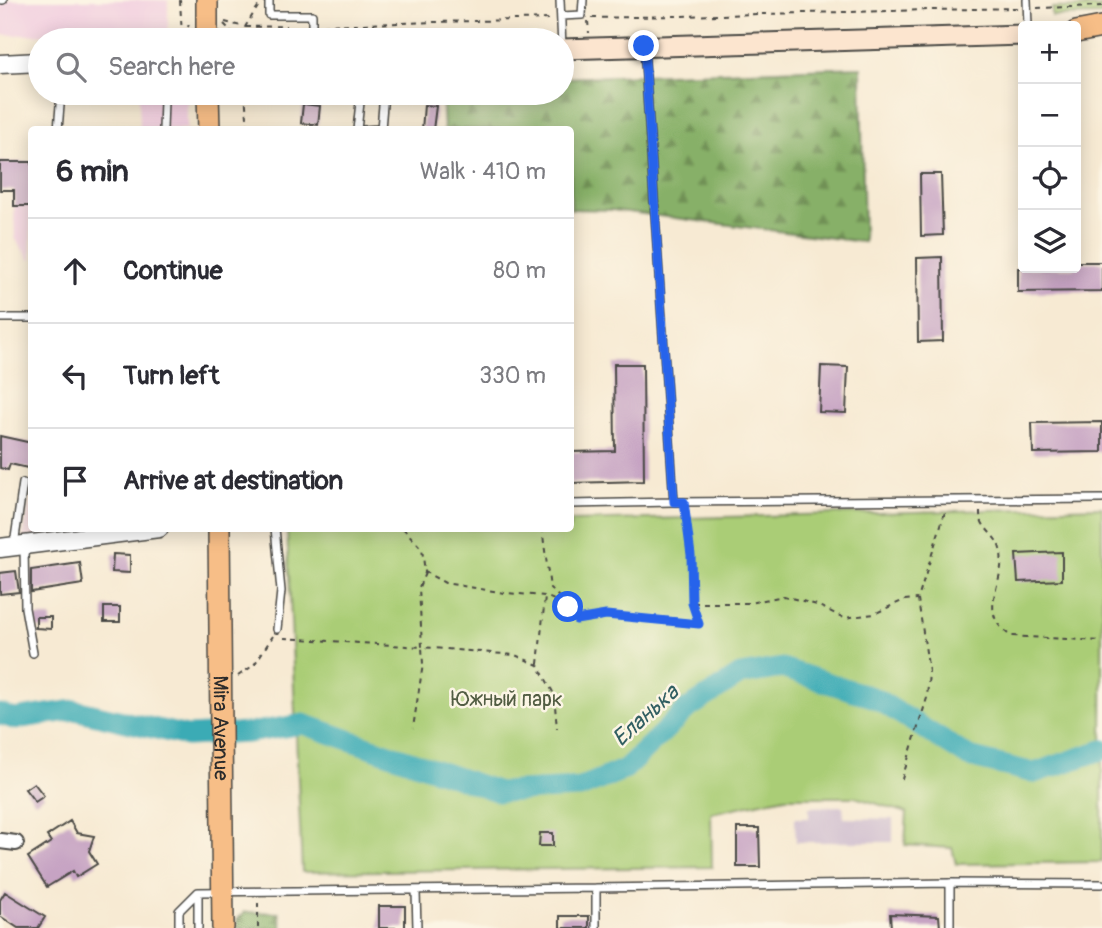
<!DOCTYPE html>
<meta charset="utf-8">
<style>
body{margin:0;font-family:Pangolin,sans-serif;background:#f7f7f7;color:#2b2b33}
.controls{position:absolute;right:21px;top:21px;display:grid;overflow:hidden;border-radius:7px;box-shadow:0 4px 18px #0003}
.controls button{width:63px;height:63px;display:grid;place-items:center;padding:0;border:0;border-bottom:2px solid #e1e1e2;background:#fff;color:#2b2b33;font:35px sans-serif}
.stop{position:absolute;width:21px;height:21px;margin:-16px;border:5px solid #2563eb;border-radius:50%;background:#fff}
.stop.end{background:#2563eb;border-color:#fff;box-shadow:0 2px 7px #0008}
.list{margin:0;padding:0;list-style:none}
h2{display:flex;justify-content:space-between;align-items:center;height:91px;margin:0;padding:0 28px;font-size:30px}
h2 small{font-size:23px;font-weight:400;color:#7c7c81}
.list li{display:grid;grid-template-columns:46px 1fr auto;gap:21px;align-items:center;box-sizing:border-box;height:105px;padding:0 28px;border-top:2px solid #e1e1e2}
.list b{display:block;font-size:26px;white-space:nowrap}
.list em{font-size:23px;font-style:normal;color:#7c7c81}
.icon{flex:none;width:38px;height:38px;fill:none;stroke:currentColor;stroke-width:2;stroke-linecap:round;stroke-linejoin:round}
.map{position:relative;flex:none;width:1102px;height:928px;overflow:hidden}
.search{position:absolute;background:#fff;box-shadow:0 4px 18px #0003;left:28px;top:28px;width:546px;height:77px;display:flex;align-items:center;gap:18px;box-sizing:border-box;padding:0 24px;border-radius:38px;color:#7c7c81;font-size:26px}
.panel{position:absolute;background:#fff;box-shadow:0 4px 18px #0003;left:28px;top:126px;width:546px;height:406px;border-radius:7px}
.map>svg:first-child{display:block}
.built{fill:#f2cfe0}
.industrial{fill:#cfbdcf}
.green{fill:#aacd76;stroke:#6a7c50;stroke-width:2}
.forest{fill:url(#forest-firs);stroke:#596e49;stroke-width:2}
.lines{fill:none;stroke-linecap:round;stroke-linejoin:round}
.river{stroke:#3aabb5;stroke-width:21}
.building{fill:#c6a3c3}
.service-casing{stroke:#4a4844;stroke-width:10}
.minor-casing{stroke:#4a4844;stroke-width:18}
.tertiary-casing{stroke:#4a4844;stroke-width:21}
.secondary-casing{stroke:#4a4844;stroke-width:23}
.primary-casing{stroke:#4a4844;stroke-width:24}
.path{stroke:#4a4844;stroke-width:2;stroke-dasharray:5 5;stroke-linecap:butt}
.service{stroke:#fff;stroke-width:7}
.minor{stroke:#fff;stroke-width:14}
.tertiary{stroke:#fff;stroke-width:18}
.secondary{stroke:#fce5cf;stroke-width:19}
.primary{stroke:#f7be87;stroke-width:21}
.route{stroke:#2563eb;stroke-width:9}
.labels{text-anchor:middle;stroke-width:5;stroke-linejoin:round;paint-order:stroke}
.park-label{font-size:21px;fill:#515c42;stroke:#fcf5e5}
.street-label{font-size:21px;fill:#2b2b2b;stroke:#fcf5e5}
.water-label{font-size:23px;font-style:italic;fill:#315e62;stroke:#fcf5e5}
</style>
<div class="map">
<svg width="1102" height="928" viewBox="0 0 1102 928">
<defs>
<pattern id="forest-firs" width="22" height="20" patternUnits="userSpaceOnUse" patternTransform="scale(1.75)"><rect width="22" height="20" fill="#87b067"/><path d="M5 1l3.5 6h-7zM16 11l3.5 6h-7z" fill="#6f8f55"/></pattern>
</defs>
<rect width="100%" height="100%" fill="#fcf5e5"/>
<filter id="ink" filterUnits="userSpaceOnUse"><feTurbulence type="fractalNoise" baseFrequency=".0143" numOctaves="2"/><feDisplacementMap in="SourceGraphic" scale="14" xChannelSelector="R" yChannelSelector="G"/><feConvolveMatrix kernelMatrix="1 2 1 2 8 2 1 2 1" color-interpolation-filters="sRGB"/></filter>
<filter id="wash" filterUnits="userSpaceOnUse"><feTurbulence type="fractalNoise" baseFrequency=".00686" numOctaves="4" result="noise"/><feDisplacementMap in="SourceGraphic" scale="28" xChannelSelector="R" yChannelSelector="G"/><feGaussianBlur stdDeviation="1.57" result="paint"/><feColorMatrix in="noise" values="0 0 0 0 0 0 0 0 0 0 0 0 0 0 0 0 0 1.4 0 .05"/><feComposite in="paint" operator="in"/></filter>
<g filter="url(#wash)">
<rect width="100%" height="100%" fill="#f7ead3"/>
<path class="built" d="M0 0H168V33L0 35Z
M139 93H187V129H140Z
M13 162H31V262L15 238Z
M31 496 32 528 99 529 23 538Z"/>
<path class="industrial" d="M843 806 844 818 893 819V842H796L795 818H809V807Z"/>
<path class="green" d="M1102 7V15L1052 16V8Z
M1102 507V862L956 864 952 848 905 845 907 813 855 797H785L711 813 712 867 302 872 287 529 570 528 571 521Z"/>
<path class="forest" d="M861 67 864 242 612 210 571 209 570 130 444 129 442 93H562V78Z
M245 912 279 913 282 928H237V920Z"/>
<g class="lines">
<path class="river" d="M0 714 14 719 75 710 187 736 248 733 303 724 499 792 580 788 625 769 686 710 740 675 782 668 875 698 969 757 1034 773 1102 750"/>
</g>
<g id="blocks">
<path class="building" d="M303 104 320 106 318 125 301 123Z
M424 105 436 106 433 130H422Z
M0 162H32V206H14V190H0Z
M920 174H941L943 235 921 236Z
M942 257 943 341 918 342 917 258Z
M1076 262H1102V291L1018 292V268H1076Z
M614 364H643L644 481 570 483V452L615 451Z
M821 366 848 367 846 413 819 412Z
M1102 422V452L1033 453 1032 423Z
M0 436 32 443V469L10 464 8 470 0 468Z
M1062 552V580L1018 582 1016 554Z
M113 554 130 555V573L112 572Z
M80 563 83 584 31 592V570Z
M16 571 19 592 0 594V573Z
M104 607H120V622H104Z
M36 617H51V629L36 628Z
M34 783 44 796 35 802 25 789Z
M70 821 77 833 94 836 89 851 97 864 76 877 73 871 47 887 28 857 51 842 47 836Z
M737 828H759L760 867H737Z
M540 833H553V846H539Z
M5 892 45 917 38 928H18L0 916V900Z
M379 906H405V928H379Z
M890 914 939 916 940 928H891Z
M560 916H589V928H560Z"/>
</g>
</g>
<g filter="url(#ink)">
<use href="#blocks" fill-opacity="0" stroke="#4a4844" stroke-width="2"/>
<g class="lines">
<g class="service-casing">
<path id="service" d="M0 0H3
M269 0V15H312V40
M560 0 562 48
M1027 0 1028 26
M561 16 582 15 583 0
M58 130 61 93
M163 130 164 100
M357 130 361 93
M363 130 381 129 384 93
M0 318H32
M674 502 1102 499
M570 504 674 502 644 47
M275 528 281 591 277 629
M14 545 23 483
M24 546 25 608 33 653
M950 883V928
M596 888 950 883 1102 884
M198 892V928
M416 892 417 928
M179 928V911L198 892 596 888V928"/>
</g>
<g class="minor-casing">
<path id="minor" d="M0 841 16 843"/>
</g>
<g class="tertiary-casing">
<path id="tertiary" d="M0 64 40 62
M0 548 159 528"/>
</g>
<g class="secondary-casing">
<path id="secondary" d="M562 49 1023 35"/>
</g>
<g class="primary-casing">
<g id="primary">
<path d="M207 0V40"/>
<path d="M1076 32 1102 27"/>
<path d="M208 93 209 130"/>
<path id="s1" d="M219 528 223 928"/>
</g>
</g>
<path class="path" d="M1037 8 1102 6
M592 18 1017 8
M588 21 589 33
M225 22 245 27 259 5
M224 24 240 40
M323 25 552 19
M245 27 286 26
M182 35 189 25
M174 40 182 36 180 0
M245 93 248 130
M980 511C979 529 996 533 1000 549 1009 580 973 611 1011 636L1102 641
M403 528 422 549 425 572 445 583 505 593 545 596 568 606 576 619 606 616 699 624C688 589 691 550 686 513
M542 528 550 588 566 604
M425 573 419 587 422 647 515 655 538 665 554 694 557 729
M693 603H749L784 596 817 605 844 618 874 614 904 600 917 599
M284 638 422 647 423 664 413 728
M538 664 545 597
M238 676 254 665 273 636
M902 779 927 698 929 672 918 599 945 512
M258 928V900"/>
<use href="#service" class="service"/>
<use href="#minor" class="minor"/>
<use href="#tertiary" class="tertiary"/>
<use href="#secondary" class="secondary"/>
<use href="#primary" class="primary"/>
</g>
</g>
<g class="lines" filter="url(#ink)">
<path class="route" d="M568 607 576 620 606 615 699 624 692 603 691 555 684 502H674L644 46"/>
</g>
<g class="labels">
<g class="park-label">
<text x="507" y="706">Южный парк</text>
</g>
<g class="street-label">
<text dy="7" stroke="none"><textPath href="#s1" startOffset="200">Mira Avenue</textPath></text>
</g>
<g class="water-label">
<text transform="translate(645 715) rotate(-42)" y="8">Еланька</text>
</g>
</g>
</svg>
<div class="controls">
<button>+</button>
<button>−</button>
<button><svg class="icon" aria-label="locate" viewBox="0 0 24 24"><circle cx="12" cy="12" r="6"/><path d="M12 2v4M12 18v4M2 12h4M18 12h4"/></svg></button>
<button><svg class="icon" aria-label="layers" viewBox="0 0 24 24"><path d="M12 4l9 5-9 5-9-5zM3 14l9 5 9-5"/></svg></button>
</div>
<div class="stop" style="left:568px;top:607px"></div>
<div class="stop end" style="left:644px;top:46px"></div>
<div class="search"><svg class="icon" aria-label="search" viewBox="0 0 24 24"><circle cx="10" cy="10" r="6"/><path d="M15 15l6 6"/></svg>Search here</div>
<section class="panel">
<h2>6 min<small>Walk · 410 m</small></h2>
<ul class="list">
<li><svg class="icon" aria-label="ahead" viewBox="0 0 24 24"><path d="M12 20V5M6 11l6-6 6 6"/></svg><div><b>Continue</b></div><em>80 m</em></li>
<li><svg class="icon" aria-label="left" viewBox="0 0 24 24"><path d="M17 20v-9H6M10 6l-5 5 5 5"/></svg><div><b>Turn left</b></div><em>330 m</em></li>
<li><svg class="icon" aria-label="arrive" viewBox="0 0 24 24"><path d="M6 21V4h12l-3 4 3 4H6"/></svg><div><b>Arrive at destination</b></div></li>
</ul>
</section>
</div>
